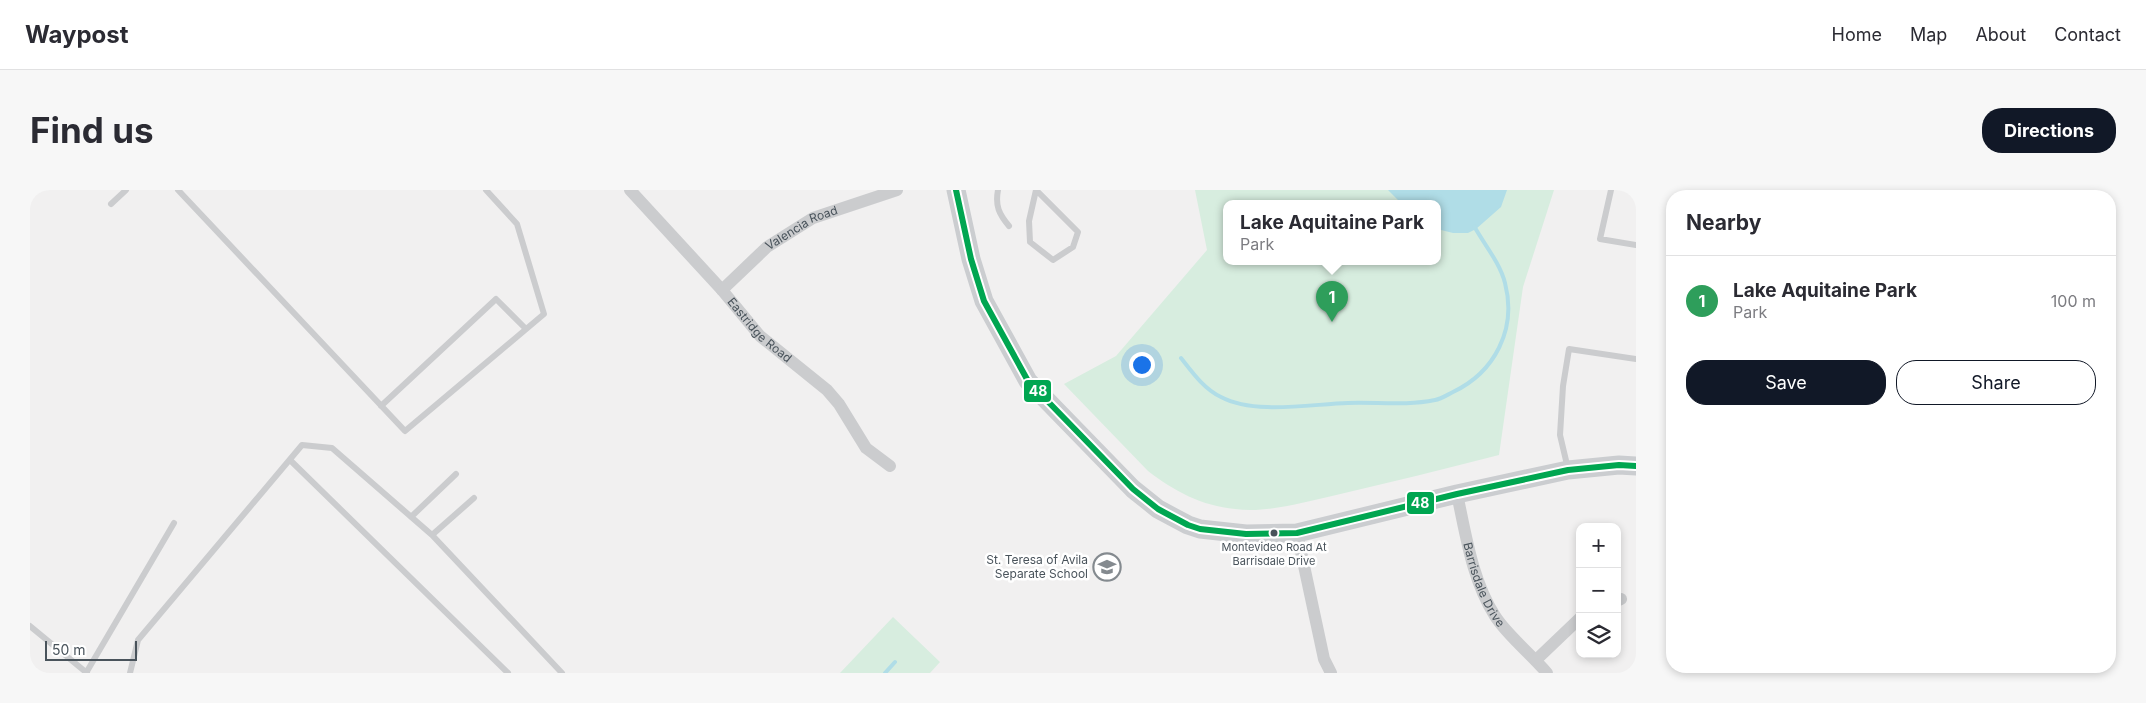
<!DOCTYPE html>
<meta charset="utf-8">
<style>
body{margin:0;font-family:Inter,sans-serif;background:#f7f7f7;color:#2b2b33}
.controls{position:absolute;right:15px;bottom:15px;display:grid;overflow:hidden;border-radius:10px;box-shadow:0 2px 8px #0003}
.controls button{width:45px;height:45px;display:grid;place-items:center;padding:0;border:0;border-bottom:1px solid #e1e1e2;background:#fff;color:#2b2b33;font:25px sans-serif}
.scale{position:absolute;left:15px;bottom:12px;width:92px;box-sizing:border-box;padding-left:5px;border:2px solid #49535b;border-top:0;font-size:14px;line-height:18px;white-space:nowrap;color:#49535b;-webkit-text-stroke:4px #fff;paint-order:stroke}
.you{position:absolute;left:1111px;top:174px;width:18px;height:18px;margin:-12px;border:4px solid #fff;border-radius:50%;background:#1a73e8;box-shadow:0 0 0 8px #1a73e833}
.badge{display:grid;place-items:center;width:32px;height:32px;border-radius:50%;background:#111827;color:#fff;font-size:16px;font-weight:700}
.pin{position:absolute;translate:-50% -41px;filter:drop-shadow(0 1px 2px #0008)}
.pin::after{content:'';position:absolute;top:26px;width:18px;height:15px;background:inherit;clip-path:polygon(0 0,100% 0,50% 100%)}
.popup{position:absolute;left:1193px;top:10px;width:218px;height:65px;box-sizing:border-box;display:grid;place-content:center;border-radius:10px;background:#fff;filter:drop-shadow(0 1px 4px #0005);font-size:16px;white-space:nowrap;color:#7c7c81}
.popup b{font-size:19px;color:#2b2b33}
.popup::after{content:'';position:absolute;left:50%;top:100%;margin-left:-10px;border:10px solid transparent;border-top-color:#fff}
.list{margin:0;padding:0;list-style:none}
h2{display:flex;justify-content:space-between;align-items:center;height:65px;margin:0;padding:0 20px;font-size:21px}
h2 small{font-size:16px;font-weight:400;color:#7c7c81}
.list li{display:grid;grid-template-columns:32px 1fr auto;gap:15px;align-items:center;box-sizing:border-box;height:90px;padding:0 20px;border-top:1px solid #e1e1e2}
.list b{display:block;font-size:19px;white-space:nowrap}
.list p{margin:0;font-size:16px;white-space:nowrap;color:#7c7c81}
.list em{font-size:16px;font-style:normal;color:#7c7c81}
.actions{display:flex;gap:10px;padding:15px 20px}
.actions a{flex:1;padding:11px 0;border:1px solid #111827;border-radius:20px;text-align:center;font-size:18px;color:#111827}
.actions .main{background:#111827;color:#fff}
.icon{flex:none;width:28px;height:28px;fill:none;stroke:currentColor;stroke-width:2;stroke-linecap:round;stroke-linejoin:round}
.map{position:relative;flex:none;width:1606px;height:483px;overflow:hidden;border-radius:20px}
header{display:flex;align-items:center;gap:30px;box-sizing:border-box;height:70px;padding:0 25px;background:#fff;border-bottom:1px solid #e1e1e2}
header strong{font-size:24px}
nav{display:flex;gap:28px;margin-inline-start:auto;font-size:18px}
.intro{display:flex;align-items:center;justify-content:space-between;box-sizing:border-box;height:120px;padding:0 30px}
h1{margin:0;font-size:35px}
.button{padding:12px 22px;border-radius:20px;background:#111827;color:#fff;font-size:18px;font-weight:700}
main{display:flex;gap:30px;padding:0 30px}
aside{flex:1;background:#fff;border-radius:20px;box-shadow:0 2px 8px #0003}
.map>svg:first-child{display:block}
.green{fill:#d7eddf;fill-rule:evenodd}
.water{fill:#b0dde7}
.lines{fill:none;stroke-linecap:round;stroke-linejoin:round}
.stream{stroke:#b0dde7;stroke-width:4}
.lane{stroke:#cbccce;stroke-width:6}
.street{stroke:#cbccce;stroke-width:12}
.secondary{stroke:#cbcdd0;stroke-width:19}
.bus-1-casing{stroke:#fff;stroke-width:10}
.bus-1{stroke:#00a651;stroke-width:6}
.bus-dot{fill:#49535b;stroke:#fff;stroke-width:2}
.labels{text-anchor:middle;stroke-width:5;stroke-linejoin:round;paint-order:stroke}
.bus-label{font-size:11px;fill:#49535b;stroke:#fff}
.street-label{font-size:12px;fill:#49535b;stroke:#fff}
.poi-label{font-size:12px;fill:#49535b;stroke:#fff;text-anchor:end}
.line-badge{stroke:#fff;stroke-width:2}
.badge-label{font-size:14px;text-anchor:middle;font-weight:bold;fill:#fff}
</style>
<header>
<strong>Waypost</strong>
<nav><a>Home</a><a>Map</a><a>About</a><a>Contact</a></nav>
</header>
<div class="intro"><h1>Find us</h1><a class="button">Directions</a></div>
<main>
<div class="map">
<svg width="1606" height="483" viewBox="0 0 1606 483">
<rect width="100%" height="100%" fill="#f1f0f0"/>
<path class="green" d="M1165 0H1524L1493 97 1469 265C1414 279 1358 293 1302 306 1271 313 1237 323 1205 319 1172 316 1144 301 1118 281L1034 194 1086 166 1177 60ZM1197 13H1407V71H1197Z
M863 427 910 472 900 483H810Z"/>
<path class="water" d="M1358 0H1477L1471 17 1446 39 1438 43H1423L1407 39V13H1371Z"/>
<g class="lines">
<path class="stream" d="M1151 168C1162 182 1174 199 1191 207 1225 225 1281 214 1318 213 1348 212 1376 216 1405 210 1411 209 1417 205 1423 202 1465 182 1487 139 1475 93 1470 73 1454 54 1444 36
M855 483 865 472"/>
<path class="lane" d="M148 0 375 241 514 124 487 34 456 0
M968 0C965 16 969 24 979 36
M1006 0 1048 42 1043 57 1023 70 1000 52 999 31Z
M1581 0 1570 49 1606 55
M1603 0 1606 1
M81 14 96 0
M351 216 466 109 496 139
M260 270 478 483
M1538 279 1530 245 1533 196 1539 159 1606 169
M381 327 426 284
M402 345 444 308
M0 436 57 483
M56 483 144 333
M100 483 108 450 272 255 302 258 402 345 532 483"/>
<g class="street">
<path id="s1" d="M600 0 692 100 730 146 797 200 809 214 836 258 860 276"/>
<path id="s2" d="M692 100 737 57 783 28 867 0"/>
<path id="s3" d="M1427 304C1436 345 1442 390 1465 426 1477 445 1501 464 1517 483"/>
<path d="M1267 343 1294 469 1301 483"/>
<path d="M1587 411 1591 409"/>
<path d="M1506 470 1550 428"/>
</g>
<path class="secondary" d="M926 0 941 69 954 111 998 191 1103 299 1128 319 1158 335 1170 339 1216 344 1267 343 1427 304 1538 280 1589 275 1606 276"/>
<g class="bus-1-casing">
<path id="bus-1" d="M926 0 941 69 954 111 998 191 1103 299 1128 319 1158 335 1170 339 1216 344 1267 343 1427 304 1538 280 1589 275 1606 276"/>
</g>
<use href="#bus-1" class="bus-1"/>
</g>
<defs>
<g id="school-ring" transform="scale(1.4375)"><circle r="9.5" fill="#fff" stroke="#848a8f" stroke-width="1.5"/><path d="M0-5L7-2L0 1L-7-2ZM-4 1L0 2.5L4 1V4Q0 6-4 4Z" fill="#848a8f"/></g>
</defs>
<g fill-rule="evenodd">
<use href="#school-ring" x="1077" y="377"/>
</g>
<circle class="bus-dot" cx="1244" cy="343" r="4.5"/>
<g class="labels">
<g class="bus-label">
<text x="1244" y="361">Montevideo Road At<tspan x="1244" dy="14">Barrisdale Drive</tspan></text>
</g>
<g class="street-label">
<text dy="4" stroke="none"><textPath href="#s2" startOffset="102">Valencia Road</textPath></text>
<text dy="4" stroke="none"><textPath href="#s1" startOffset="191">Eastridge Road</textPath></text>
<text dy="4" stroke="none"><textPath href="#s3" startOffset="95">Barrisdale Drive</textPath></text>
</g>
<g class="poi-label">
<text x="1058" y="374">St. Teresa of Avila<tspan x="1058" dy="14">Separate School</tspan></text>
</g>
</g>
<g class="line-badge">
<rect x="993" y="189" width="29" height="24" rx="5" fill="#00a651"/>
<rect x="1376" y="301" width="29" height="24" rx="5" fill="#00a651"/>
</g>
<g class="badge-label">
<text x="1008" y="206">48</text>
<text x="1390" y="318">48</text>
</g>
</svg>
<div class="controls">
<button>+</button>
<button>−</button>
<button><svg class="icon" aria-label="layers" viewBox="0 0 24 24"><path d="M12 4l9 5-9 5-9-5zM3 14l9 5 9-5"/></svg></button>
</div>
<div class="scale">50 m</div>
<div class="you"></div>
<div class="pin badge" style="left:1302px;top:132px;background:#2e9e5b">1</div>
<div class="popup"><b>Lake Aquitaine Park</b>Park</div>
</div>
<aside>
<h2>Nearby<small></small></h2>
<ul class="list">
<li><span class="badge" style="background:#2e9e5b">1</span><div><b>Lake Aquitaine Park</b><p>Park</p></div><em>100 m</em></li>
</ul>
<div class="actions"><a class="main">Save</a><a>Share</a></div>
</aside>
</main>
